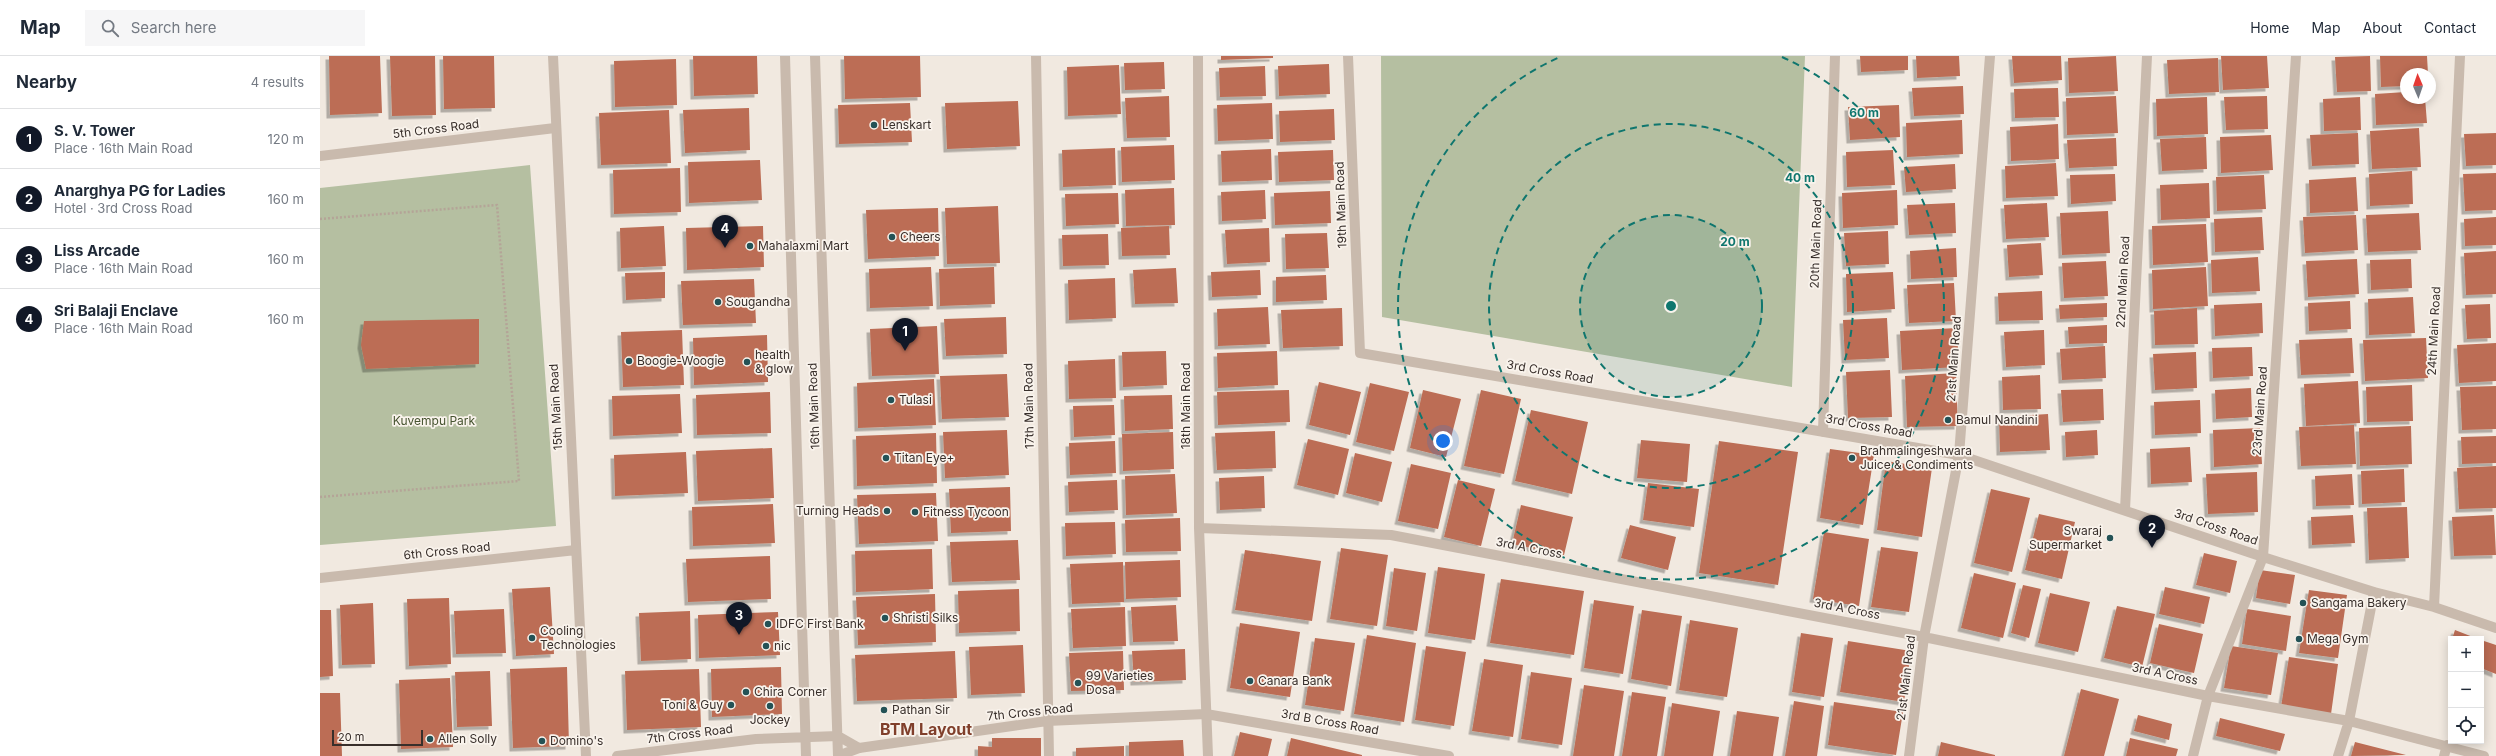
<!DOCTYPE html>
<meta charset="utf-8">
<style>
body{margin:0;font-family:Inter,sans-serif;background:#f6f6f7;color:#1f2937}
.controls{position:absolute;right:12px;bottom:12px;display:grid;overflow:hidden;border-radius:0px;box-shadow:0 2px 10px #0003}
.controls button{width:36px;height:36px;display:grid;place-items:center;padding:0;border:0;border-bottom:1px solid #e0e1e3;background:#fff;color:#1f2937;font:20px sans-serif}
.compass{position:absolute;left:2080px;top:12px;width:36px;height:36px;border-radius:50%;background:#fff;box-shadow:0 2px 10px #0003;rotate:358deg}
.scale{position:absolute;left:12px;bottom:10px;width:91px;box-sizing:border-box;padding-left:4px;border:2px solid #382f2b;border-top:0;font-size:11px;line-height:14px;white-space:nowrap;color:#382f2b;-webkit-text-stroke:3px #f9f3ec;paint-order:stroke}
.you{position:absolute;left:1123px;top:385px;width:14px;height:14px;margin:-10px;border:3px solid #fff;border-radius:50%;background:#1a73e8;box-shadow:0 0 0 6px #1a73e833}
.badge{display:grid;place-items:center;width:26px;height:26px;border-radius:50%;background:#111827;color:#fff;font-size:13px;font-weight:700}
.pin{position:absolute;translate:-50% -33px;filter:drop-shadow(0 1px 2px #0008)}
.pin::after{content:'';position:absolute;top:21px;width:14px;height:12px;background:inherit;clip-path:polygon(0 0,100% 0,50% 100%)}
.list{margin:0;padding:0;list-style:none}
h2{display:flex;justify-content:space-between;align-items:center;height:52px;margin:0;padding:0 16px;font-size:17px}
h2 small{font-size:13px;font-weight:400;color:#747a83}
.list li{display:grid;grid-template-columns:26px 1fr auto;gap:12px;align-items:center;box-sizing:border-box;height:60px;padding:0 16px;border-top:1px solid #e0e1e3}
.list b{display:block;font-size:15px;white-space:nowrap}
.list p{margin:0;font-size:13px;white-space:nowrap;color:#747a83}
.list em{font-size:13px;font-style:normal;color:#747a83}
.icon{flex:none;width:22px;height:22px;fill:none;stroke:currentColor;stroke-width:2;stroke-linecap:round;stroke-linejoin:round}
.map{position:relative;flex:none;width:2176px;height:700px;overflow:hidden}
header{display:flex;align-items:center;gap:24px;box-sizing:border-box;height:56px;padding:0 20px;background:#fff;border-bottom:1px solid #e0e1e3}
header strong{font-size:19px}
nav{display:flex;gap:22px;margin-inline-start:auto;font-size:14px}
.search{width:280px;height:36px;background:#f6f6f7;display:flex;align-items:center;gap:10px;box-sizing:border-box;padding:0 14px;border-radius:0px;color:#747a83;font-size:15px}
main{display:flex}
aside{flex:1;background:#fff}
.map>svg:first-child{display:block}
.green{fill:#b5bfa1}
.building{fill:#bc6d54;filter:url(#shadow)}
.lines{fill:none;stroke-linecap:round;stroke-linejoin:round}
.path{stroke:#b4a497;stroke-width:2.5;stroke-dasharray:2 2;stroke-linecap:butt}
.minor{stroke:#c9baad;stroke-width:10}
.tertiary{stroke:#c9baad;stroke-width:10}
.ring{fill:none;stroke:#0f766e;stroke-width:2;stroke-dasharray:7 5}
.poi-dot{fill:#245256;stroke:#f9f3ec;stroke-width:1.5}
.labels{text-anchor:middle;stroke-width:3.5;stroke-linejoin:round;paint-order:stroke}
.poi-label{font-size:12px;fill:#382f2b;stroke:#f9f3ec;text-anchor:start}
.street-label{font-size:12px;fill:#382f2b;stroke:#f9f3ec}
.park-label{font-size:12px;fill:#475431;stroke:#f9f3ec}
.district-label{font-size:16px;font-weight:bold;fill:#803f2b;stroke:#f9f3ec}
.centre{fill:#0f766e;stroke:#f9f3ec;stroke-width:2}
.ring-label{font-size:12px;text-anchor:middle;font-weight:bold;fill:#0f766e;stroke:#f9f3ec;stroke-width:3.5;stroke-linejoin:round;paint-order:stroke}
</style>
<header>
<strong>Map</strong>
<div class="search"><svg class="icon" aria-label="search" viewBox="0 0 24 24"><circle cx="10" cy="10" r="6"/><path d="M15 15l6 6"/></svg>Search here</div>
<nav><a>Home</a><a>Map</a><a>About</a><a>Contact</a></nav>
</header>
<main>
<aside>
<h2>Nearby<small>4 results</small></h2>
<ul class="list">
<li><span class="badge">1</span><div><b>S. V. Tower</b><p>Place · 16th Main Road</p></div><em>120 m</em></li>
<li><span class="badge">2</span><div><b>Anarghya PG for Ladies</b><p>Hotel · 3rd Cross Road</p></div><em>160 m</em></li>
<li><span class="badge">3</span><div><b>Liss Arcade</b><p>Place · 16th Main Road</p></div><em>160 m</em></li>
<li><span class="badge">4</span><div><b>Sri Balaji Enclave</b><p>Place · 16th Main Road</p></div><em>160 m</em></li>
</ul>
</aside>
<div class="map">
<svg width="2176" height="700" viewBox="0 0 2176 700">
<defs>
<filter id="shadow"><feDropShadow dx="-3.5" dy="3.5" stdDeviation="0" flood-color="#0004"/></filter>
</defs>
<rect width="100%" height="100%" fill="#f1e9e0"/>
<path class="green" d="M1061 0H1485L1472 331 1062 261Z
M210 109 236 470 0 489V132Z"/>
<path class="building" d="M9 0H60L62 57 10 59Z
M70 0H115L116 59 72 60Z
M123 0H174L175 52 124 53Z
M373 0H437L438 38 374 40Z
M524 0H600L601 41 525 43Z
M901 0H953V2L901 4Z
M1540 0H1588V14L1541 16Z
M1596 0H1639L1640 20 1597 22Z
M1692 0H1741L1742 24 1694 27Z
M1796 0 1798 35 1749 37 1748 2Z
M1901 0H1947L1949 32 1903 34Z
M2050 0 2051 35 2017 36 2015 1Z
M2060 0H2107L2108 18H2086V30L2061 31Z
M1898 2 1899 36 1849 38 1847 4Z
M356 3 357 49 295 51 294 5Z
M844 6 845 33 805 34 804 7Z
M1009 8 1010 38 959 40 958 10Z
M799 9 801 58 748 60 747 11Z
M945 10 946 40 900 41 899 12Z
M1643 30 1644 58 1594 60 1592 32Z
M1738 32 1739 61 1695 62 1694 33Z
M2086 36V42H2105L2107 67 2056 69 2055 38Z
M849 40 850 81 807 82 805 42Z
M1796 40 1798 77 1747 79 1746 42Z
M1947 40 1948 73 1906 74 1904 41Z
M1887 41 1888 78 1837 80 1836 43Z
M2040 41 2041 74 2004 75 2003 43Z
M698 45 700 90 627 93 625 47Z
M590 47 592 86 519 88 518 49Z
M952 47 953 83 898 85 897 49Z
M1579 49 1580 81 1530 84 1528 51Z
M429 52 430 94 365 97 363 54Z
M1014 53 1015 84 960 86 959 55Z
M349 54 351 107 281 109 279 57Z
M1642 64 1643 98 1587 101 1586 67Z
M1738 68 1739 103 1691 105 1690 71Z
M2099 72 2101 111 2052 113 2050 75Z
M2038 77 2039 108 1992 110 1990 79Z
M2176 77V109L2146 110 2144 78Z
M1951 79 1953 114 1901 117 1900 81Z
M1886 81 1887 113 1842 115 1840 83Z
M1796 82 1797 110 1749 112 1747 84Z
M854 89 855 124 802 126 801 91Z
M795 92 796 129 743 131 742 94Z
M951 93 952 124 902 126 901 95Z
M1013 94 1014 124 959 126 958 96Z
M1573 94 1575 129 1527 131 1526 96Z
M440 104 442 144 369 147 368 106Z
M1736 107 1738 140 1686 142 1685 110Z
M1635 108 1636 133 1586 136 1584 111Z
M360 112 361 156 294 158 293 114Z
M2092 115 2093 148 2050 150 2049 118Z
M2176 117V154L2145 155 2143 118Z
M1795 118 1796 145 1751 148 1750 119Z
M1944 119 1946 153 1897 155 1896 121Z
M2036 121 2038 155 1990 157 1989 124Z
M1889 127 1890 162 1841 164 1840 129Z
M854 132 855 169 806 170 805 134Z
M945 134 946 163 902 165 901 136Z
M1577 134 1578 169 1523 172 1522 137Z
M1010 135 1011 167 955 169 954 137Z
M798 137 799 168 746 170 745 138Z
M1635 147 1636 177 1589 179 1587 149Z
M1727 147 1729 181 1686 183 1684 149Z
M678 150 680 207 627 208 625 152Z
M618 152 619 200 548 203 546 154Z
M1788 155 1790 197 1742 199 1740 157Z
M2099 157 2101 194 2048 196 2046 159Z
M2036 159 2038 194 1985 197 1983 161Z
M1942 161 1944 194 1895 196 1894 163Z
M2176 161V189L2145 190 2144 163Z
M1886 168 1888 206 1833 209 1832 170Z
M344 170 346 210 301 212 300 172Z
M443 170 444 211 367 214 366 172Z
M849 170 850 199 802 200 801 172Z
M949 172 950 206 907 208 905 174Z
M1568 175 1569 208 1526 210 1524 177Z
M1007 177 1009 212 966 213 965 178Z
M788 178 789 209 743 210 742 179Z
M1721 187 1723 219 1689 221 1687 189Z
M1636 192 1637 221 1591 223 1590 195Z
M2176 195V238L2146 239 2144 197Z
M1938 201 1940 235 1892 237 1891 204Z
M2037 203 2039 238 1988 241 1986 205Z
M2091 203 2092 232 2051 234 2050 204Z
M1786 205 1788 240 1744 242 1742 207Z
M611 211 613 250 550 252 549 213Z
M674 211 675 248 620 250 619 213Z
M1886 211 1888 250 1833 253 1832 214Z
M856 212 858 247 815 248 813 214Z
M940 214 941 239 892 241 891 216Z
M345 216V242L306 244 305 217Z
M1573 216 1575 253 1527 256 1526 218Z
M1006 219 1007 244 956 246V221Z
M795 222 796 262 749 264 748 224Z
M434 223 436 267 363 269 361 225Z
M1634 227 1636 265 1589 267 1587 229Z
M1722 235 1723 264 1679 265 1678 237Z
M2093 241 2095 277 2049 279 2048 243Z
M2030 245 2031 273 1989 275 1988 247Z
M1787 247V261L1740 263 1739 249Z
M1942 247 1943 277 1895 280 1894 249Z
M2170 248 2171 282 2147 283 2145 249Z
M948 251 950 288 898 290 897 253Z
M1022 252 1023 290 963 292 961 254Z
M1877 252 1878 288 1835 289 1834 255Z
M686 261 687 298 626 300 624 263Z
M1567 262 1569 302 1525 304 1523 264Z
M159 263V308L46 313 41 289 44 265Z
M1787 269V287L1749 288 1748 271Z
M617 270 619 318 552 320 550 273Z
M1637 272 1639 311 1582 314 1580 275Z
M362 274 364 329 303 331 301 276Z
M1724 274 1725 309 1686 311 1684 276Z
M447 279 448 326 374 329 373 282Z
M2032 282 2034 317 1981 319 1979 284Z
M2106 282 2108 322 2045 325 2043 284Z
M2176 287V325L2139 327 2137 289Z
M1785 290 1786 322 1742 324 1740 293Z
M1932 291 1933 320 1893 322 1892 292Z
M846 295 847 329 803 331 802 296Z
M957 295 958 329 898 332 897 297Z
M1876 296 1877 332 1835 334 1833 298Z
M795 303 796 342 749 343 748 305Z
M1570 314 1572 361 1528 362 1526 316Z
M1636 317 1638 370 1587 371 1585 320Z
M687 318 689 361 622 363 620 320Z
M1720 319 1721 353 1683 354 1682 321Z
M614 323 616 369 538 372 537 327Z
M2038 325 2040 367 1986 370 1984 328Z
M999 326 1041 336 1030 379 989 369Z
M1050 327 1089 336 1074 395 1036 386Z
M2092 329 2093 365 2047 366 2046 331Z
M2176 330V373L2142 374 2140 331Z
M1931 332 1932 361 1896 363 1895 334Z
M1783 333 1784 364 1743 366 1741 334Z
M969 334 970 366 898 369 897 336Z
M1103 334 1141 343 1126 401 1090 392Z
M1161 334 1201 343 1184 418 1144 410Z
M450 336 451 377 377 379 376 339Z
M360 338 362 377 293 380 292 340Z
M852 339 853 373 805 375 804 340Z
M1880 344 1881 377 1835 379 1834 346Z
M794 349 795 379 754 381 753 350Z
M1211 354 1268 366 1252 438 1195 425Z
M1728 358 1730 394 1680 396 1679 361Z
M2034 369 2036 408 1981 410 1979 371Z
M2091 370 2092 408 2040 410 2039 372Z
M1940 372 1942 408 1894 411 1893 374Z
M687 374 689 419 625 422 623 376Z
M1777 374 1778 399 1746 401 1745 376Z
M955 375 956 412 897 414 895 377Z
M853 376 854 413 803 415 802 378Z
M616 377 617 427 537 430 536 380Z
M2176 380V407L2142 408 2141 381Z
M988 383 1029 393 1018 439 977 429Z
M1321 384 1370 388 1367 426 1317 422Z
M795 385 796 417 750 419 749 387Z
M1399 385 1478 396 1458 529 1379 517Z
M1870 391 1872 426 1831 428 1830 393Z
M452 392 454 442 378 445 376 395Z
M1510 393 1554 399 1543 469 1500 462Z
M366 396 368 437 295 440 294 399Z
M1035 397 1072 406 1062 446 1026 437Z
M1566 405 1612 412 1602 481 1557 474Z
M1091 408 1131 417 1118 473 1078 465Z
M2176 410V452L2139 453 2137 412Z
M2084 413 2085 446 2042 448 2041 415Z
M1937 416 1938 456 1888 458 1886 418Z
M855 418 857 457 806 459 805 420Z
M2032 418 2034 449 1996 450 1995 420Z
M944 420 945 452 900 454 899 422Z
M797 424 798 454 749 456 748 426Z
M1138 424 1175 433 1161 490 1124 481Z
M1328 427 1379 433 1374 471 1323 464Z
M690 431 691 475 631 477 629 433Z
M1671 433 1710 442 1692 516 1654 507Z
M616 437 618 485 539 488 537 439Z
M453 448 455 487 373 490 372 451Z
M1201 449 1253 461 1244 499 1192 488Z
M2087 451 2089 502 2049 504 2047 452Z
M1719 458 1755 466 1742 523 1705 514Z
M2033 459 2035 487 1992 489 1991 461Z
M2174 459 2176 499 2134 500 2132 461Z
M860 462 861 495 806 496 805 464Z
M795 466 796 498 746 500 745 467Z
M1310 469 1356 481 1348 514 1301 502Z
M1504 476 1549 483 1539 550 1493 543Z
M698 484 700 524 632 526 630 486Z
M1561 491 1598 496 1589 556 1551 551Z
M1021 492 1068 499 1057 570 1010 563Z
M612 493 613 533 536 536 535 495Z
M925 494 1001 505 992 565 915 554Z
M1884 497 1917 505 1910 537 1876 529Z
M450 500 451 543 368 546 366 503Z
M860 504 861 541 806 543 805 506Z
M803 506 804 546 752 548 750 508Z
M1118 511 1165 518 1155 584 1108 577Z
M1074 512 1106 517 1097 575 1066 570Z
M1940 514 1975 519 1970 548 1936 542Z
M1654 517 1696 527 1683 582 1641 572Z
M1181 523 1264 535 1254 599 1170 587Z
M1703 529 1721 533 1709 582 1691 577Z
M230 531 234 598 196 600 192 533Z
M1845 531 1890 541 1884 568 1839 558Z
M699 533 700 575 639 577 638 535Z
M1989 534 2027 539 2018 602 1979 597Z
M1730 537 1770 546 1758 596 1718 587Z
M615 538 616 586 538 589 536 541Z
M129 542 131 608 89 610 87 543Z
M1274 544 1314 550 1303 618 1264 612Z
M53 547 55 608 22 609 20 549Z
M856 549 858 585 813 586 811 551Z
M1797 550 1835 558 1822 611 1784 602Z
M805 551 806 590 753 592 751 553Z
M184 553 186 597 136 598 134 555Z
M1927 553 1971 560 1966 595 1922 588Z
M0 554H11L13 620 0 621Z
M1322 554 1362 560 1351 630 1311 623Z
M370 555 371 603 321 605 319 557Z
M458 556 460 599 379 602 378 559Z
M1370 564 1418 572 1407 641 1359 634Z
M920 567 980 576 970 641 910 632Z
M1839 568 1883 578 1874 617 1830 607Z
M2135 574 2158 583H2132Z
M1481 577 1513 582 1504 641 1472 636Z
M1047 579 1096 587 1084 666 1034 658Z
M995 582 1035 587 1024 655 985 649Z
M2161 584 2176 589V618L2161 612Z
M1528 585 1591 595 1584 646 1520 636Z
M703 589 705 637 651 639 649 591Z
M1106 590 1146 596 1134 670 1095 664Z
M1911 590 1958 597 1951 639 1904 632Z
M865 593 866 624 814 626 812 595Z
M635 595 637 642 537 645 535 599Z
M803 595 804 634 751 635 749 597Z
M1969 601 2018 608 2011 658 1961 651Z
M1164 603 1203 609 1193 681 1152 675Z
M247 611 249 690 193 692 190 613Z
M461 611 462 658 392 661 391 613Z
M379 613 381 671 307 674 305 615Z
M170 615 172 670 137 671 135 616Z
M1211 616 1252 622 1242 689 1201 683Z
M130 622 133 691 81 693 79 624Z
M1264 629 1304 635 1294 700H1253Z
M1761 633 1799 643 1784 700H1744Z
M1312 636 1346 641 1337 700H1302Z
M0 637H20L22 700H0Z
M1474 645 1504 650 1497 700H1465Z
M1514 646 1583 656 1576 699 1508 689Z
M1352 647 1400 655 1393 700H1344Z
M1417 655 1459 661 1453 700H1410Z
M1818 659 1852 668 1849 684 1814 675Z
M1900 662 1965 678 1960 695 1896 680Z
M920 676 952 683 948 700H914Z
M672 682H721V700H658V690L672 691Z
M971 682 1042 699V700H967Z
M1810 682 1858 693 1856 700H1806Z
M863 684 864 700H809V686Z
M1621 686 1675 699V700H1618Z
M2035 686 2086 699 2031 700Z
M804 690V700H756V692Z"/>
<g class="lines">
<path class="path" d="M0 163 177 149 199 425 0 441"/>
<path class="minor" d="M233 0 266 700
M716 0 729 700
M878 0 879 472 888 700
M1028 0 1040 297 1639 399 1943 501 2054 536 2114 551 2176 572
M0 100 235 72
M1503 376 1515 0
M1805 454 1827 0
M879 472 1071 479 1604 581 1888 640 2029 665 2164 700
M0 522 256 494
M2114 551 2140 0
M539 692 727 665 886 658 1129 700
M1589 700 1604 581 1639 399 1670 0
M1873 700 1888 640 1943 501 1976 0
M2018 700 2029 665 2054 536
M2124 700 2127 689"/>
<path class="tertiary" d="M465 0 486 700
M495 0 518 700
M297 700 436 683 518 680 539 692
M518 700 539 692"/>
</g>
<circle cx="1351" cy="250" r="91" fill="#0f766e" fill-opacity=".12"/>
<g class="ring">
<circle cx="1351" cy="250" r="91"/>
<circle cx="1351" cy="250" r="182"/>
<path d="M1462 1A273 273 0 1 1 1240 1"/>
</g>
<g class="poi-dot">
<circle cx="554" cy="69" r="4"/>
<circle cx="572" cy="181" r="4"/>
<circle cx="430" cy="190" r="4"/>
<circle cx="398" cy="246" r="4"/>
<circle cx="309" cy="305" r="4"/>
<circle cx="427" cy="306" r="4"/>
<circle cx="571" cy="344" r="4"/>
<circle cx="1628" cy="364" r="4"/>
<circle cx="566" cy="402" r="4"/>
<circle cx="1532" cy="402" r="4"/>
<circle cx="567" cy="455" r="4"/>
<circle cx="595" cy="456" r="4"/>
<circle cx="1790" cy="482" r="4"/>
<circle cx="1983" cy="547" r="4"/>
<circle cx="565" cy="562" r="4"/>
<circle cx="448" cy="568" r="4"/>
<circle cx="212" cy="582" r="4"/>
<circle cx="1979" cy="583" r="4"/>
<circle cx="446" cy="590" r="4"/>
<circle cx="930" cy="625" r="4"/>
<circle cx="758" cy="627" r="4"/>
<circle cx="426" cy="636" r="4"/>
<circle cx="411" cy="649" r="4"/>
<circle cx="450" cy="650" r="4"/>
<circle cx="564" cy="654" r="4"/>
<circle cx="110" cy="683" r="4"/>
<circle cx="222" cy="685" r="4"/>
</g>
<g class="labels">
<g class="poi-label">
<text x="562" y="73">Lenskart</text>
<text x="580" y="185">Cheers</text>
<text x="438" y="194">Mahalaxmi Mart</text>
<text x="406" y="250">Sougandha</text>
<text x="435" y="303">health<tspan x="435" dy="14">&amp; glow</tspan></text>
<text x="317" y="309">Boogie-Woogie</text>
<text x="579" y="348">Tulasi</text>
<text x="1636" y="368">Bamul Nandini</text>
<text x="1540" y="399">Brahmalingeshwara<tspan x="1540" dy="14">Juice &amp; Condiments</tspan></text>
<text x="574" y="406">Titan Eye+</text>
<text x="559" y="459" text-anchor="end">Turning Heads</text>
<text x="603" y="460">Fitness Tycoon</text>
<text x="1782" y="479" text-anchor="end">Swaraj<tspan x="1782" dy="14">Supermarket</tspan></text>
<text x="1991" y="551">Sangama Bakery</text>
<text x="573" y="566">Shristi Silks</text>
<text x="456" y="572">IDFC First Bank</text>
<text x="220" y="579">Cooling<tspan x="220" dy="14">Technologies</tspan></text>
<text x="1987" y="587">Mega Gym</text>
<text x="454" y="594">nic</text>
<text x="766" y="624">99 Varieties<tspan x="766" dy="14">Dosa</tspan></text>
<text x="938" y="629">Canara Bank</text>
<text x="434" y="640">Chira Corner</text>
<text x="403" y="653" text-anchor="end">Toni &amp; Guy</text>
<text x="572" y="658">Pathan Sir</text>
<text x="450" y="668" text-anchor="middle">Jockey</text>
<text x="118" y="687">Allen Solly</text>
<text x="230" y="689">Domino's</text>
</g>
<g class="street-label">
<text transform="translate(116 73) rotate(-7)" y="4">5th Cross Road</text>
<text transform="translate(1021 149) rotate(-92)" y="4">19th Main Road</text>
<text transform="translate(1496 188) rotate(-88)" y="4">20th Main Road</text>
<text transform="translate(1803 226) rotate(-87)" y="4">22nd Main Road</text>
<text transform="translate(2114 275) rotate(-87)" y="4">24th Main Road</text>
<text transform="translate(1634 303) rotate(-86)" y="4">21st Main Road</text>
<text transform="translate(1230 316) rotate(10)" y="4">3rd Cross Road</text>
<text transform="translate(494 350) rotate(-92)" y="4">16th Main Road</text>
<text transform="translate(709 350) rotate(-91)" y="4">17th Main Road</text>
<text transform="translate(866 350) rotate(-90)" y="4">18th Main Road</text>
<text transform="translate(236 351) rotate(-93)" y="4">15th Main Road</text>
<text transform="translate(1940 355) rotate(-86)" y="4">23rd Main Road</text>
<text transform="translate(1549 370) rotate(10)" y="4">3rd Cross Road</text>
<text transform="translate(1896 471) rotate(19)" y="4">3rd Cross Road</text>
<text transform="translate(1209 492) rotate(11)" y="4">3rd A Cross</text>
<text transform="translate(127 495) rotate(-6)" y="4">6th Cross Road</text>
<text transform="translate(1527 553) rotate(11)" y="4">3rd A Cross</text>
<text transform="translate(1845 618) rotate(12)" y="4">3rd A Cross</text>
<text transform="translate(1586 622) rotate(-83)" y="4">21st Main Road</text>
<text transform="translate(710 656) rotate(-6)" y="4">7th Cross Road</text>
<text transform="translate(1010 666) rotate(10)" y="4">3rd B Cross Road</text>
<text transform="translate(370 678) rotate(-7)" y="4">7th Cross Road</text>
</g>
<g class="park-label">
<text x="114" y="369">Kuvempu Park</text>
</g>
<g class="district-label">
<text x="606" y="679">BTM Layout</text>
</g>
</g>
<circle cx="1351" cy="250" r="6" class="centre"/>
<g class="ring-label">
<text x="1544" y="61">60 m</text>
<text x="1480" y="126">40 m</text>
<text x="1415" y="190">20 m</text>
</g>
</svg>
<div class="controls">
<button>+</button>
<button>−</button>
<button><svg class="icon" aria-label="locate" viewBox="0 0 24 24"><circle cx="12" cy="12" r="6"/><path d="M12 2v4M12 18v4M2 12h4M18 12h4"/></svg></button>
</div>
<svg class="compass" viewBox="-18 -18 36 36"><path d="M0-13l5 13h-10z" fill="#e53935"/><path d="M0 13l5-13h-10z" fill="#747a83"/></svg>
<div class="scale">20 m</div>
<div class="you"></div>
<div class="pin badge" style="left:585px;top:295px">1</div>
<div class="pin badge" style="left:1832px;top:492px">2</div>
<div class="pin badge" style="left:419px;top:579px">3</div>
<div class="pin badge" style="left:405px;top:192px">4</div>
</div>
</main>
